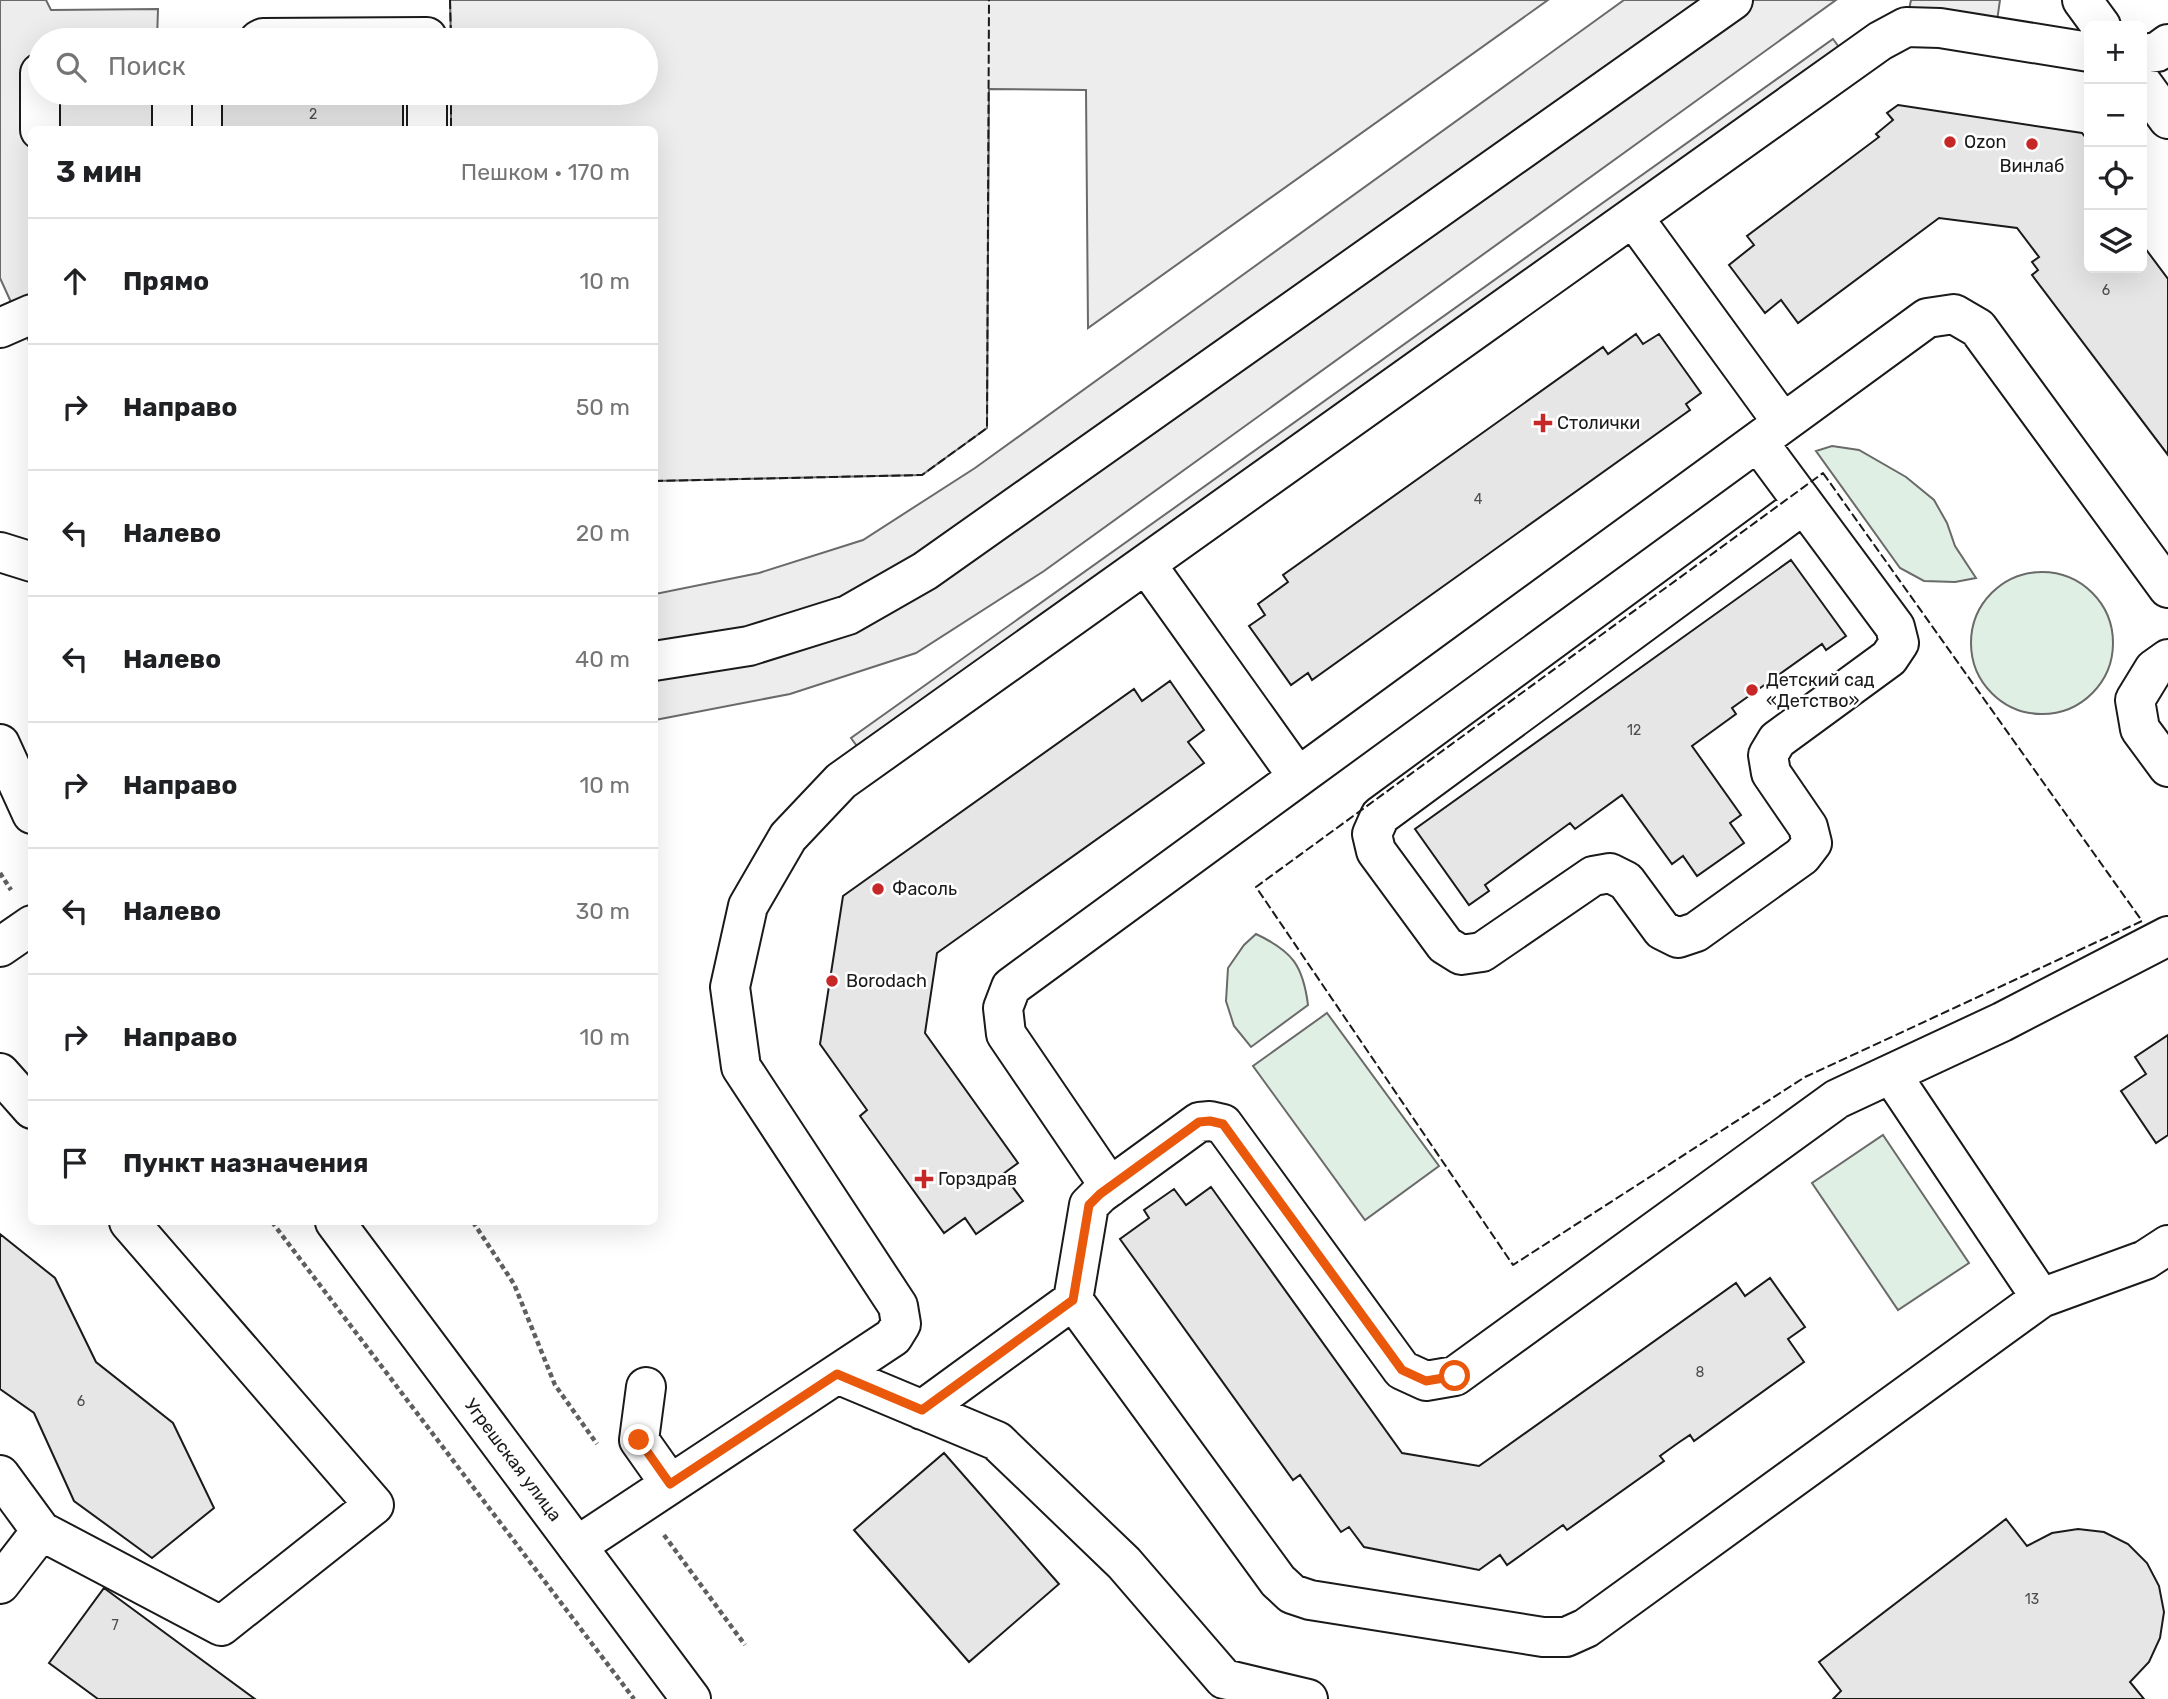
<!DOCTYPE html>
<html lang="ru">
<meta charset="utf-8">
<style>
body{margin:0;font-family:Rubik,sans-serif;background:#f6f6f6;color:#202124}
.controls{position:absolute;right:21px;top:21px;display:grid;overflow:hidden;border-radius:10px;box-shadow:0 7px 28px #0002}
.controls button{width:63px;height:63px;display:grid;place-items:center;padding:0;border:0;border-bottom:2px solid #e0e0e0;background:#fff;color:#202124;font:35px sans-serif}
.stop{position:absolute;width:21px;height:21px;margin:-16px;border:5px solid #ea580c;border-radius:50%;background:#fff}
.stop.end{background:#ea580c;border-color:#fff;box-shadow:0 2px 7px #0008}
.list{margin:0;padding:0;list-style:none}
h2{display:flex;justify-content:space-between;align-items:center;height:91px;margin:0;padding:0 28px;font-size:30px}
h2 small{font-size:23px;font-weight:400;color:#757577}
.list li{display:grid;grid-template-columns:46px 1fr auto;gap:21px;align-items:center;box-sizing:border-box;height:126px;padding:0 28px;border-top:2px solid #e0e0e0}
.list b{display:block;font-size:26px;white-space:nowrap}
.list em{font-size:23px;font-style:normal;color:#757577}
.icon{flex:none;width:38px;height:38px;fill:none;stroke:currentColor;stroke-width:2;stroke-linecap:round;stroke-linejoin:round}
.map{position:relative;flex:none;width:2168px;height:1699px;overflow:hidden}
.search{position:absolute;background:#fff;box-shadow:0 7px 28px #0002;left:28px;top:28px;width:630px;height:77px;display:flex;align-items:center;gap:18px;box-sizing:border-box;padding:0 24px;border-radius:38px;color:#757577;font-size:26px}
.panel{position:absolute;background:#fff;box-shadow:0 7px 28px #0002;left:28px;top:126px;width:630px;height:1099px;border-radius:10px}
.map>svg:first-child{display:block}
.green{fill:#e0efe3;stroke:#6a6a6a;stroke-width:2}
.parking{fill:#ededed;stroke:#6a6a6a;stroke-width:2}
.building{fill:#e6e6e6;stroke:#1a1a1a;stroke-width:2}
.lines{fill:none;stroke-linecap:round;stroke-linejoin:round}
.minor-casing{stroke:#1a1a1a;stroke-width:42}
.major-casing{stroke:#1a1a1a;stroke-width:42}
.path{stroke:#5f5f5f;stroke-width:4.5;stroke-dasharray:5 3.5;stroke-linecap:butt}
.minor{stroke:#fff;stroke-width:38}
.major{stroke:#fff;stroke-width:38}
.fence{stroke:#1a1a1a;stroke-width:2;stroke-dasharray:9 3.5;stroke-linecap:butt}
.route{stroke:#ea580c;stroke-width:9}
.poi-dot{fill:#c62828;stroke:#fff;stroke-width:2.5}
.labels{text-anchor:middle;stroke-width:5;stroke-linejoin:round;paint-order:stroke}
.number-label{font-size:14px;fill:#4d4d4d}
.poi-label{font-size:18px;fill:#1a1a1a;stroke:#fff;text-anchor:start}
.street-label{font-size:18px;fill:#1a1a1a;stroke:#fff}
</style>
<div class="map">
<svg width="2168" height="1699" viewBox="0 0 2168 1699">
<rect width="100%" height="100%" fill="#fff"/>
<path class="green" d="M1832 446 1859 450 1906 477 1934 500 1947 523 1955 546 1976 578 1955 582 1924 581 1900 568 1816 451Z
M1971 643a71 71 0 1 1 142 0a71 71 0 1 1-142 0Z
M1256 934C1292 951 1303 965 1308 1005L1251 1047 1234 1026 1226 1001 1228 968 1244 945Z
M1327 1013 1439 1166 1365 1220 1253 1066Z
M1883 1135 1969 1263 1898 1310 1812 1183Z"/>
<path class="parking" d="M0 0H46L51 10 158 9 157 40H40V93H156V129L32 130 31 346 0 278Z
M450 0H1548L1088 328 1086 90 989 89 987 428 922 475 655 481 654 130 451 129V93H646V40H451Z
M1624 0H1836L1044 571 916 653 790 694 655 720V594L759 573 863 540 975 468Z
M1911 0H2000L1997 21 1909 10Z
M1833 39 1844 54 862 753 851 738Z"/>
<path class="building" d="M321 93H403V130H222V99H321Z
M1898 105 2082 133 2089 142V152L2087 154 2089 156V268H2142V244L2168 279V455L2032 275 2038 270 2032 262 2039 257 2017 228 1939 218 1798 323 1781 300 1765 313 1729 265 1754 245 1747 236 1879 137 1876 134 1893 120 1887 113Z
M1636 334 1643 344 1659 334 1701 393 1686 404 1690 410 1312 680 1308 673 1291 685 1249 626 1265 615 1258 604 1288 582 1283 575 1603 347 1608 354Z
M1791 560 1846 636 1826 650 1822 644 1732 708 1736 714 1692 746 1741 815 1730 823 1744 843 1697 876 1683 856 1672 864 1622 795 1575 829 1570 823 1485 885 1489 891 1469 905 1415 829Z
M1170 681 1204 730 1188 742 1204 763 937 953 925 1033 1018 1163 1003 1174 1023 1201 976 1234 965 1218 944 1233 860 1116 867 1110 820 1044 843 896 1134 689 1142 701Z
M2168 1035V1135L2156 1143 2121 1091 2146 1074 2135 1057Z
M1211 1187 1402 1453 1479 1466 1736 1283 1745 1296 1770 1278 1805 1327 1788 1339 1804 1362 1694 1441 1690 1435 1678 1443 1660 1456 1664 1461 1567 1530 1563 1525 1507 1565 1500 1555 1479 1570 1364 1547 1349 1527 1341 1532 1300 1475 1293 1480 1120 1239 1149 1218 1144 1210 1174 1189 1186 1205Z
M0 1234 55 1278 96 1362 173 1423 214 1508 152 1558 74 1501 34 1413 0 1389Z
M944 1453 1059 1584 969 1662 854 1530Z
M2006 1519 2027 1546 2052 1533 2078 1529 2104 1532 2128 1544 2147 1563 2159 1586 2164 1612 2160 1638 2149 1662 2130 1682 2144 1699H1833L1841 1691 1819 1662Z
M104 1588 255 1699H98L49 1663Z"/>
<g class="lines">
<g class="minor-casing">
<path id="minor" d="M2082 0 2101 26
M259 40 263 38 427 37V40
M2142 54 2157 52 2168 44
M2142 83 2168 119
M172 93V130
M427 93V130
M40 130V73
M1633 217 1783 423
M0 328 32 314
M1758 442 1895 627 1899 643 1889 658 1777 740 1768 755 1771 773 1808 827 1812 843 1802 856 1696 932 1678 938 1662 930 1626 881 1610 873 1593 876 1482 952 1461 955 1445 945 1376 851 1372 834 1380 816 1804 504
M0 552 32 562
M1146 564 1298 777 1927 318 1954 314 1978 328 2168 588
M2168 659 2154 669 2135 700 2140 729 2168 767
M654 661 749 646 848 615 925 571 1733 0
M0 947 32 925
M0 1073 32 1109
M1891 1074 2041 1298
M1110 1187 1006 1034 1003 1008 1011 987 1298 777
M1073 1300 1278 1581 1292 1594 1310 1600 1543 1637H1566L1586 1628 2041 1298 2145 1260 2168 1245
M837 1374 997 1441 1124 1563 1224 1679 1308 1699
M646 1387 639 1440 670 1484
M922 1410 1073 1300 1089 1205 1100 1194 1199 1122 1210 1121 1223 1124 1402 1370 1426 1381 1455 1376 1837 1099 2002 1022 2168 936
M0 1475 41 1531
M577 1546 893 1337 901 1324 898 1306 741 1067 730 987 748 906 788 837 841 781 1880 41 1906 27 1940 28 2089 52
M0 1584 41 1531 221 1626 374 1505 129 1222"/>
</g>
<g class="major-casing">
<path id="major" d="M0 744 32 814
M335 1222 691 1699"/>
</g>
<path class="path" d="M0 873 11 890
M272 1222 634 1699
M473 1222 514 1284 555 1385 597 1444
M664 1535 745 1645"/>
<use href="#minor" class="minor"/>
<use href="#major" class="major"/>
<path class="fence" d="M450 0 451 40
M451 93V130
M1823 473 2142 921 1805 1077 1513 1265 1256 887Z
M654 481 922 475 987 428 989 0"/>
</g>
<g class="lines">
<path class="route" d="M639 1440 670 1484 837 1374 922 1410 1073 1300 1089 1205 1100 1194 1199 1122 1210 1121 1223 1124 1402 1370 1426 1381 1455 1376"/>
</g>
<g class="poi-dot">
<circle cx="1950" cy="142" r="7"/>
<circle cx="2032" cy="144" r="7"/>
<path d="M1539.5 412.5h7v7h7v7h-7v7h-7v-7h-7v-7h7z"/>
<circle cx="1752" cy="690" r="7"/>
<circle cx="878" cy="889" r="7"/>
<circle cx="832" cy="981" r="7"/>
<path d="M920.5 1168.5h7v7h7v7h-7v7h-7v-7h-7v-7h7z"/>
</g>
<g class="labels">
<g class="number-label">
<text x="313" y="119">2</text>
<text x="2106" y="295">6</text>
<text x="1478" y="504">4</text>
<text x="1634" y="735">12</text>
<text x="1700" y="1377">8</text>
<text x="81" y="1406">6</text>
<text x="2032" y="1604">13</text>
<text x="115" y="1630">7</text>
</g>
<g class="poi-label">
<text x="1964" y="148">Ozon</text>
<text x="2032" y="172" text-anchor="middle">Винлаб</text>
<text x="1557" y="429">Столички</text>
<text x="1766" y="686">Детский сад<tspan x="1766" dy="21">«Детство»</tspan></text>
<text x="892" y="895">Фасоль</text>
<text x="846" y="987">Borodach</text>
<text x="938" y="1185">Горздрав</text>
</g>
<g class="street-label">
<text transform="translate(513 1460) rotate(53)" y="6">Угрешская улица</text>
</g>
</g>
</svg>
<div class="controls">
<button>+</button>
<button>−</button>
<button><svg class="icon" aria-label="locate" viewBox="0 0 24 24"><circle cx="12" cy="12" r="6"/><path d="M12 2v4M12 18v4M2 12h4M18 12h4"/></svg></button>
<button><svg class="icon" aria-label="layers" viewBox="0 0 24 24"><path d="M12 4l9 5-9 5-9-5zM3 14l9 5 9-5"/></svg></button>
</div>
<div class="stop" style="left:1455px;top:1376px"></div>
<div class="stop end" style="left:639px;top:1440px"></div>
<div class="search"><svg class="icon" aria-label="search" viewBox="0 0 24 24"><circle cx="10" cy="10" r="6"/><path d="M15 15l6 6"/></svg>Поиск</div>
<section class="panel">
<h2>3 мин<small>Пешком · 170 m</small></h2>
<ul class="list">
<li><svg class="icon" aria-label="ahead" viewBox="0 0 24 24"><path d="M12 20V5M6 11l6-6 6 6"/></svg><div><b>Прямо</b></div><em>10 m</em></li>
<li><svg class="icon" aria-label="right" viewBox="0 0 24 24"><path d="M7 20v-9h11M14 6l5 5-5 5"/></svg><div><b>Направо</b></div><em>50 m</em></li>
<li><svg class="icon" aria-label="left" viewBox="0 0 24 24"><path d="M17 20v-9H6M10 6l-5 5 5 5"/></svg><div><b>Налево</b></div><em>20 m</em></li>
<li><svg class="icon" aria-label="left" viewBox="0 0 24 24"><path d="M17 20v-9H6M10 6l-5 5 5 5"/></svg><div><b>Налево</b></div><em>40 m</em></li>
<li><svg class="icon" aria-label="right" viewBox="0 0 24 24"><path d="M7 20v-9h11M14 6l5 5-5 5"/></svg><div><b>Направо</b></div><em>10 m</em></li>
<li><svg class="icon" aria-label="left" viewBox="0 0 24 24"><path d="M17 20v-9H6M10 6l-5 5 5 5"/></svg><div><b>Налево</b></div><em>30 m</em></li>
<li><svg class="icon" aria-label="right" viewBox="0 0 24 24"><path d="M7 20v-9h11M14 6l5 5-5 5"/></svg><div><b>Направо</b></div><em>10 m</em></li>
<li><svg class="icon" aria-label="arrive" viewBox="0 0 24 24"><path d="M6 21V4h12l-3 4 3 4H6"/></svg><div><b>Пункт назначения</b></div></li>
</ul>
</section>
</div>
